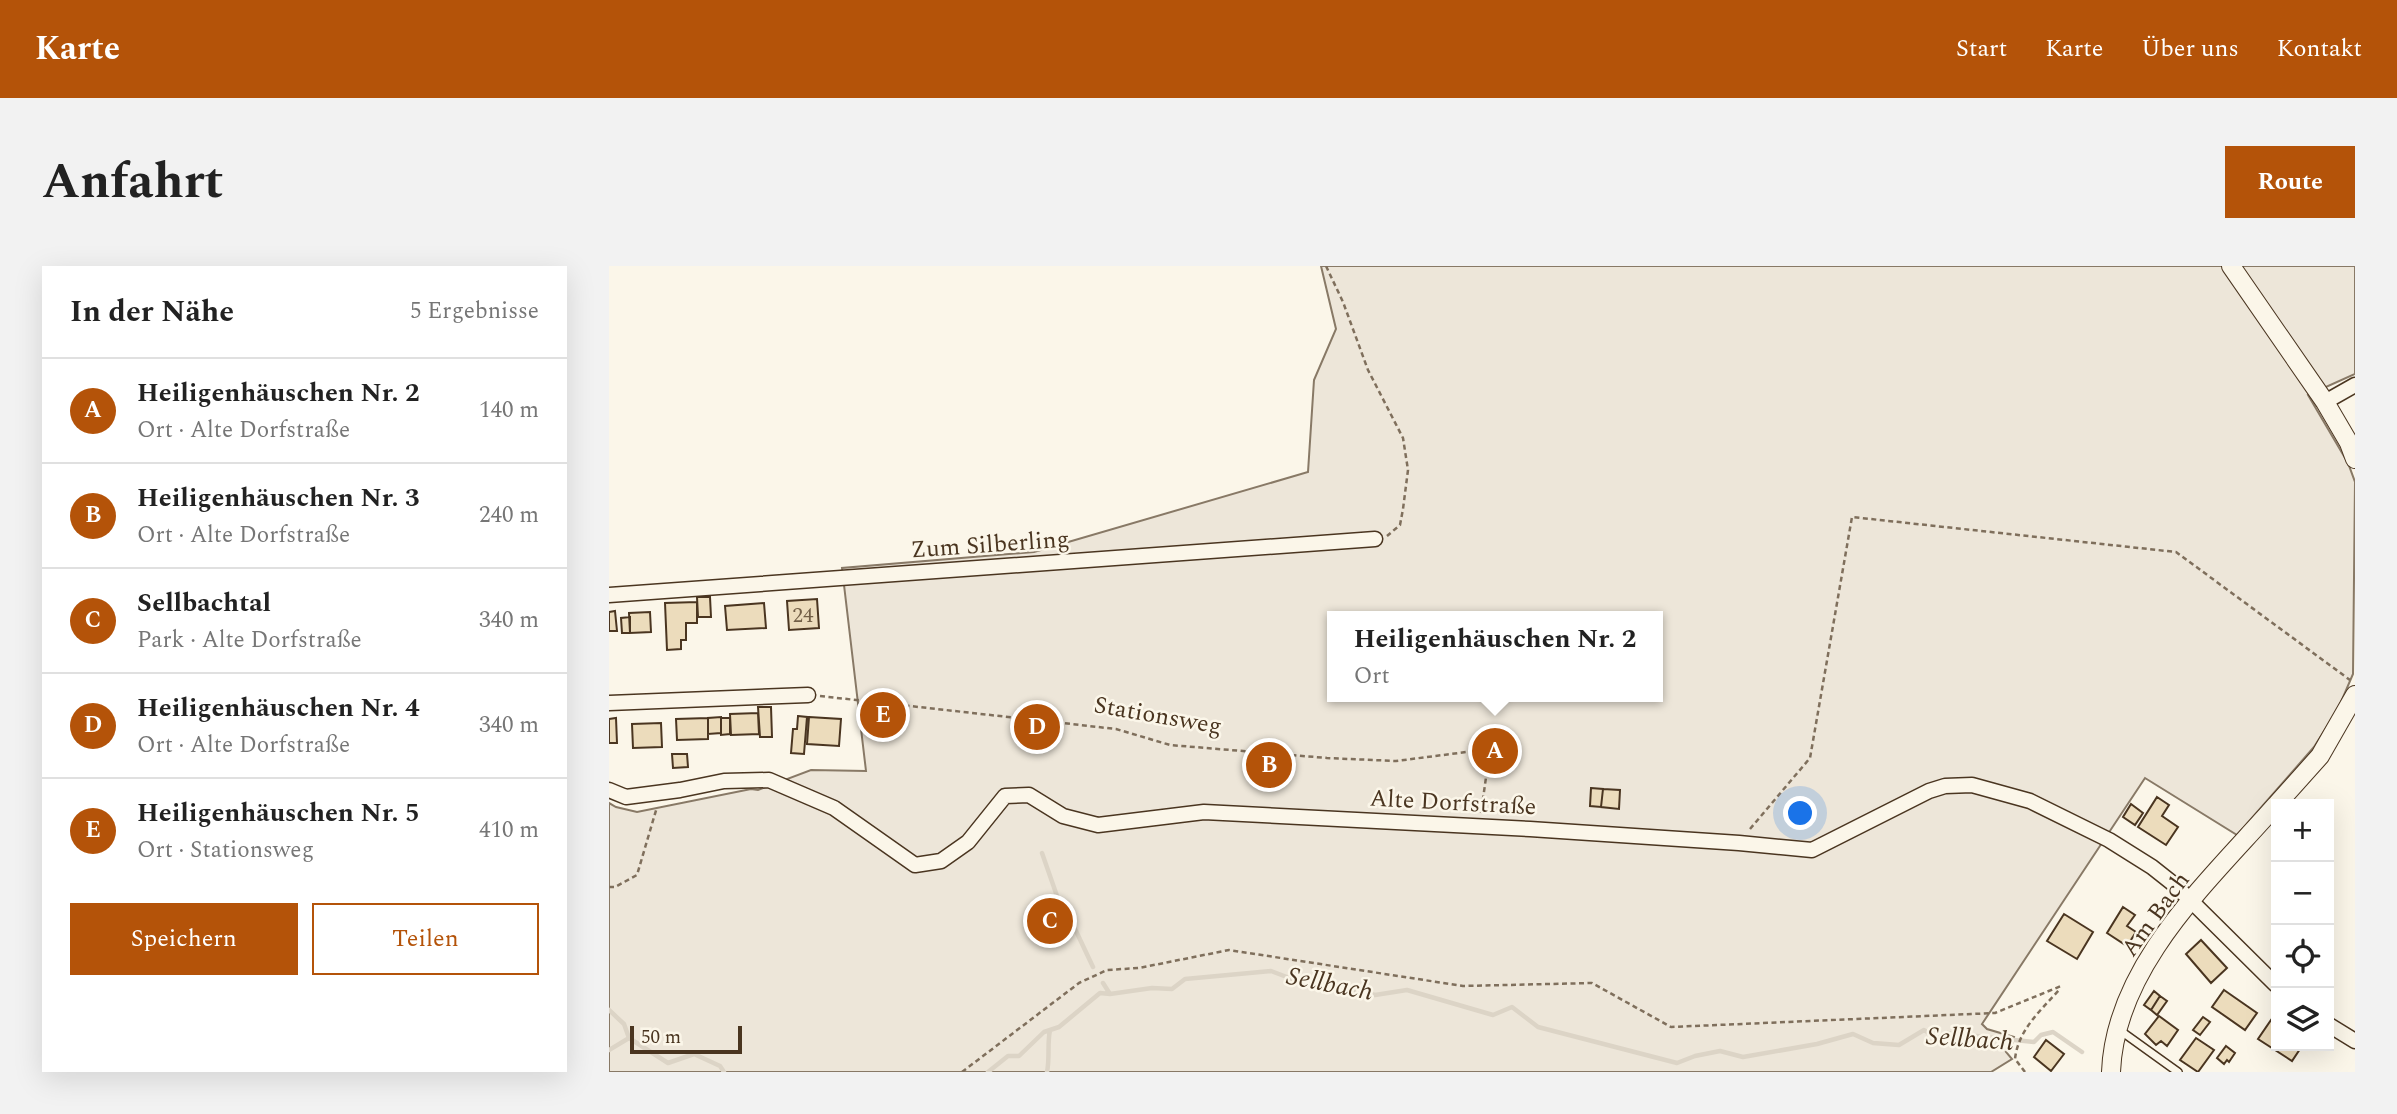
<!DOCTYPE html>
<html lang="de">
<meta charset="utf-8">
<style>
body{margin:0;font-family:Spectral,serif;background:#f2f2f2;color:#222}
.controls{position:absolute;right:21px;bottom:21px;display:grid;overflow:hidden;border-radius:0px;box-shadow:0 7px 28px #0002}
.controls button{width:63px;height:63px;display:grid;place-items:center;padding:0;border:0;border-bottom:2px solid #e0e0e0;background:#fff;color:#222;font:35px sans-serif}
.scale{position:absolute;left:21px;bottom:18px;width:112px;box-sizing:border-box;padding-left:7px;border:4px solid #4a3520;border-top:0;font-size:19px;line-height:24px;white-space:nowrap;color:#4a3520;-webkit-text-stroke:5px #fbf6e9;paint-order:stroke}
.you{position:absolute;left:1192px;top:548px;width:24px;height:24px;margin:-18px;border:5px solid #fff;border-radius:50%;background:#1a73e8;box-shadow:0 0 0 10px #1a73e833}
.badge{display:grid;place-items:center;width:46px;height:46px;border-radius:50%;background:#b45309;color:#fff;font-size:23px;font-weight:700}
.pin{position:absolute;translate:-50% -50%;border:4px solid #fff;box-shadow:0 2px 7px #0006}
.popup{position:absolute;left:718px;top:345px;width:336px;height:91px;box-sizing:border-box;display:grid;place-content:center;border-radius:0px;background:#fff;filter:drop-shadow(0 2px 5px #0005);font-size:23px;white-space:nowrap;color:#767676}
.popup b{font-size:26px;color:#222}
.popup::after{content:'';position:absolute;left:50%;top:100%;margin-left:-14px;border:14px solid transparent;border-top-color:#fff}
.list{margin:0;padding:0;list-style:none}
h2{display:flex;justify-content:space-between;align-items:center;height:91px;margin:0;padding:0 28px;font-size:30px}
h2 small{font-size:23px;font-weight:400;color:#767676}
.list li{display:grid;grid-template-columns:46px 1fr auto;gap:21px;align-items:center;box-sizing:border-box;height:105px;padding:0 28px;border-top:2px solid #e0e0e0}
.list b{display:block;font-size:26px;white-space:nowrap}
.list p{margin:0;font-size:23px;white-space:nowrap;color:#767676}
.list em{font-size:23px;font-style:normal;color:#767676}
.actions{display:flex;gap:14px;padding:21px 28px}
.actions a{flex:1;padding:16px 0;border:2px solid #b45309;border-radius:0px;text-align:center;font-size:24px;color:#b45309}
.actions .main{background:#b45309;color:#fff}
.icon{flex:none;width:38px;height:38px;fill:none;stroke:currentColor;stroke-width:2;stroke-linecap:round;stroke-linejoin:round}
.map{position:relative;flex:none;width:1746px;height:806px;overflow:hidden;border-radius:0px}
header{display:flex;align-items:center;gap:42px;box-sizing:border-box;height:98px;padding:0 35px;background:#b45309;color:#fff}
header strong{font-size:33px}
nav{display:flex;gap:38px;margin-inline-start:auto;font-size:24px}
.intro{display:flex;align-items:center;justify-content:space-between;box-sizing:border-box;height:168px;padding:0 42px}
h1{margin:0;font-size:49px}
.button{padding:18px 32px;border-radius:0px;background:#b45309;color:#fff;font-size:24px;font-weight:700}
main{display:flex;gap:42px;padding:0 42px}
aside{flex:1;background:#fff;border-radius:0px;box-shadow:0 7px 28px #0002}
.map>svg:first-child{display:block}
.green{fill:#ede6d9;stroke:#887966;stroke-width:2;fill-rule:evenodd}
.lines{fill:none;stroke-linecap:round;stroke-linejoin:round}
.stream{stroke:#dcd4c6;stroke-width:4.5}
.building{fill:#ecdcbc;stroke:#4a3520;stroke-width:2}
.service-casing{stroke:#4a3520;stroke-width:10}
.minor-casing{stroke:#4a3520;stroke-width:17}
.tertiary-casing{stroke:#4a3520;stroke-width:20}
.path{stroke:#7f6f5c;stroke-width:2.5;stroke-dasharray:5 3.5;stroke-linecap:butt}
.service{stroke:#fbf6e9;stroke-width:7}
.minor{stroke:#fbf6e9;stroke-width:14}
.tertiary{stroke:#fbf6e9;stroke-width:18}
.labels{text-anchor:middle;stroke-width:5;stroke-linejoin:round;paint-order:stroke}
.number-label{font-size:21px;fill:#725f47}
.street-label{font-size:24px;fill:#4a3520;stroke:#fbf6e9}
.water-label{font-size:26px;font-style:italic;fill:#4a3520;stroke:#fbf6e9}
</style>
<header>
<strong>Karte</strong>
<nav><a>Start</a><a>Karte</a><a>Über uns</a><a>Kontakt</a></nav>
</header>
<div class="intro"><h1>Anfahrt</h1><a class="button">Route</a></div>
<main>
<aside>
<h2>In der Nähe<small>5 Ergebnisse</small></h2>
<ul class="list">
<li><span class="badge">A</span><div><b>Heiligenhäuschen Nr. 2</b><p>Ort · Alte Dorfstraße</p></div><em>140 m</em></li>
<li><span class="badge">B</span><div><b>Heiligenhäuschen Nr. 3</b><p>Ort · Alte Dorfstraße</p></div><em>240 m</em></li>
<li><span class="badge">C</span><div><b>Sellbachtal</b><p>Park · Alte Dorfstraße</p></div><em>340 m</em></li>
<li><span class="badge">D</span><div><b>Heiligenhäuschen Nr. 4</b><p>Ort · Alte Dorfstraße</p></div><em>340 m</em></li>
<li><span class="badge">E</span><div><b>Heiligenhäuschen Nr. 5</b><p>Ort · Stationsweg</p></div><em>410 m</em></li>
</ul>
<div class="actions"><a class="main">Speichern</a><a>Teilen</a></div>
</aside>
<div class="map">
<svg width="1746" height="806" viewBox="0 0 1746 806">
<rect width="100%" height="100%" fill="#fbf6e9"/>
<path class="green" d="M712 0H1746V108L1699 129 1739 197 1746 216 1744 408 1729 443 1705 481 1628 569 1536 512 1373 758 1378 763 1405 771 1402 782 1397 786 1403 793 1382 806H0V537L7 541 28 546 142 523 149 524 202 504 257 505 233 302 425 286 699 206 705 114 727 63ZM723 350H1049V431H723Z"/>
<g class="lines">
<path class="stream" d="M433 587 448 630 446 640 467 665 484 701
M494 717 501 728
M0 744 15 758 20 772
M0 784 20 772 59 797 85 788 111 800 115 806
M379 806 399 790H410L435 766 450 761 491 727 501 728 543 722 563 723 576 713 662 705 683 713 721 718 766 729 798 724 884 749 903 741 929 761 1068 797 1086 790 1111 785 1134 791 1208 778 1244 768 1264 777 1290 779 1315 764 1330 774 1338 767 1425 776 1432 769 1444 766 1473 786
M438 806C441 791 438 779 441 764"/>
</g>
<path class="building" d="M88 331H101L102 351H89Z
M208 333 210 362 180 364 178 335Z
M88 336V357H77V374H72V383L58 384 56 337Z
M155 337 157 362 118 364 116 340Z
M6 345 8 365H0V346Z
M41 346 42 366 21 367 20 347Z
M21 351V367H13L12 352Z
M149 441H162L163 471H151Z
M277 444H286V460H277Z
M149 447 150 468 122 469 121 448Z
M189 450 198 451 195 488 182 487 184 463H188Z
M112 451V467L99 468V452Z
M200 451 232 453 230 480 198 478Z
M7 452 8 477H0V453Z
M99 452V473L68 474 67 453Z
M112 452H121V468L112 469Z
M52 457 53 481 24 482 23 458Z
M63 488H78L79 501 64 502Z
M982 522 994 523 992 541 981 540Z
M994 523 1011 524 1010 543 992 541Z
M1548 531 1560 539 1553 550 1569 561 1557 579 1529 561Z
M1522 538 1534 547 1526 559 1514 551Z
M1514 641 1526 649 1518 660 1527 666 1518 680 1498 667Z
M1455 648 1484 666 1468 693 1438 675Z
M1592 674 1618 702 1602 717 1577 688Z
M1615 724 1648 747 1636 764 1603 741Z
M1545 725 1551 730 1542 744 1535 739Z
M1551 730 1558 735 1548 749 1542 744Z
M1550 750 1569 764 1558 780 1552 775 1547 779 1536 768Z
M1594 751 1601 756 1591 769 1584 764Z
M1662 754 1667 758V780H1693L1683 795 1649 773Z
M1587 772 1605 784 1589 806 1571 794Z
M1437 774 1455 788 1442 805 1425 791Z
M1617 780 1626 787 1620 796 1618 794 1615 798 1608 792Z"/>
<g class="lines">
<g class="service-casing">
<path id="service" d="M1509 763 1569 806"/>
</g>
<g class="minor-casing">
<path id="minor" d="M1716 136 1746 119
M0 329 766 273
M0 437 199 429
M0 524 17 531 71 524 115 515 160 514 225 542 306 599 332 595 359 576 396 530 420 529 454 550 489 559 595 546 921 563 1130 577 1203 584 1320 525 1336 520 1363 519 1421 535 1500 574 1543 601 1567 620 1667 719
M1720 759 1746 775"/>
</g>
<g class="tertiary-casing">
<path id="tertiary" d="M1622 0 1716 136 1740 177 1746 193
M1668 538 1711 490 1746 429
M1502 806C1506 699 1601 614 1667 539"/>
</g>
<path class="path" d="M717 0 734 36 759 104 794 172 799 204 794 243 791 259 778 270
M211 430 507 463 561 479 718 492 787 495 881 483 872 547
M1141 563 1201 492 1243 251 1567 286 1741 414
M0 621H6L28 609 48 541
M353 806 470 717 498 704 530 702 620 684 854 720 983 717 1062 761 1386 747 1452 720
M1416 806 1406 793C1409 764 1432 744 1451 723"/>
<use href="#service" class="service"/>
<use href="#minor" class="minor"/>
<use href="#tertiary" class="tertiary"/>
</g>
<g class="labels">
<g class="number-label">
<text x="194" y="356">24</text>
</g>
<g class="street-label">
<text transform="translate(381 278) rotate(-4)" y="8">Zum Silberling</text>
<text transform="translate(549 449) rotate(10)" y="8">Stationsweg</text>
<text transform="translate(844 536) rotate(3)" y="8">Alte Dorfstraße</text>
<text transform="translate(1546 648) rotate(-54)" y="8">Am Bach</text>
</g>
<g class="water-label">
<text transform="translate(721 717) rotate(11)" y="9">Sellbach</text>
<text transform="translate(1361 772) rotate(4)" y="9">Sellbach</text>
</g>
</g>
</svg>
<div class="controls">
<button>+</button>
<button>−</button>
<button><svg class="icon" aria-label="locate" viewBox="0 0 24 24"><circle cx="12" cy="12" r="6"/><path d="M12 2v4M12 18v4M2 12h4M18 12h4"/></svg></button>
<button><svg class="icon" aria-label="layers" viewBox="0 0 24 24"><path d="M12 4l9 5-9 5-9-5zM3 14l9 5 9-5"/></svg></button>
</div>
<div class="scale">50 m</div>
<div class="you"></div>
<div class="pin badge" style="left:886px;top:485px">A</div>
<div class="popup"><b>Heiligenhäuschen Nr. 2</b>Ort</div>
<div class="pin badge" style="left:660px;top:499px">B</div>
<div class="pin badge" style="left:441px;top:655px">C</div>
<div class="pin badge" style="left:428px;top:461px">D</div>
<div class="pin badge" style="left:274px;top:449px">E</div>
</div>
</main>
